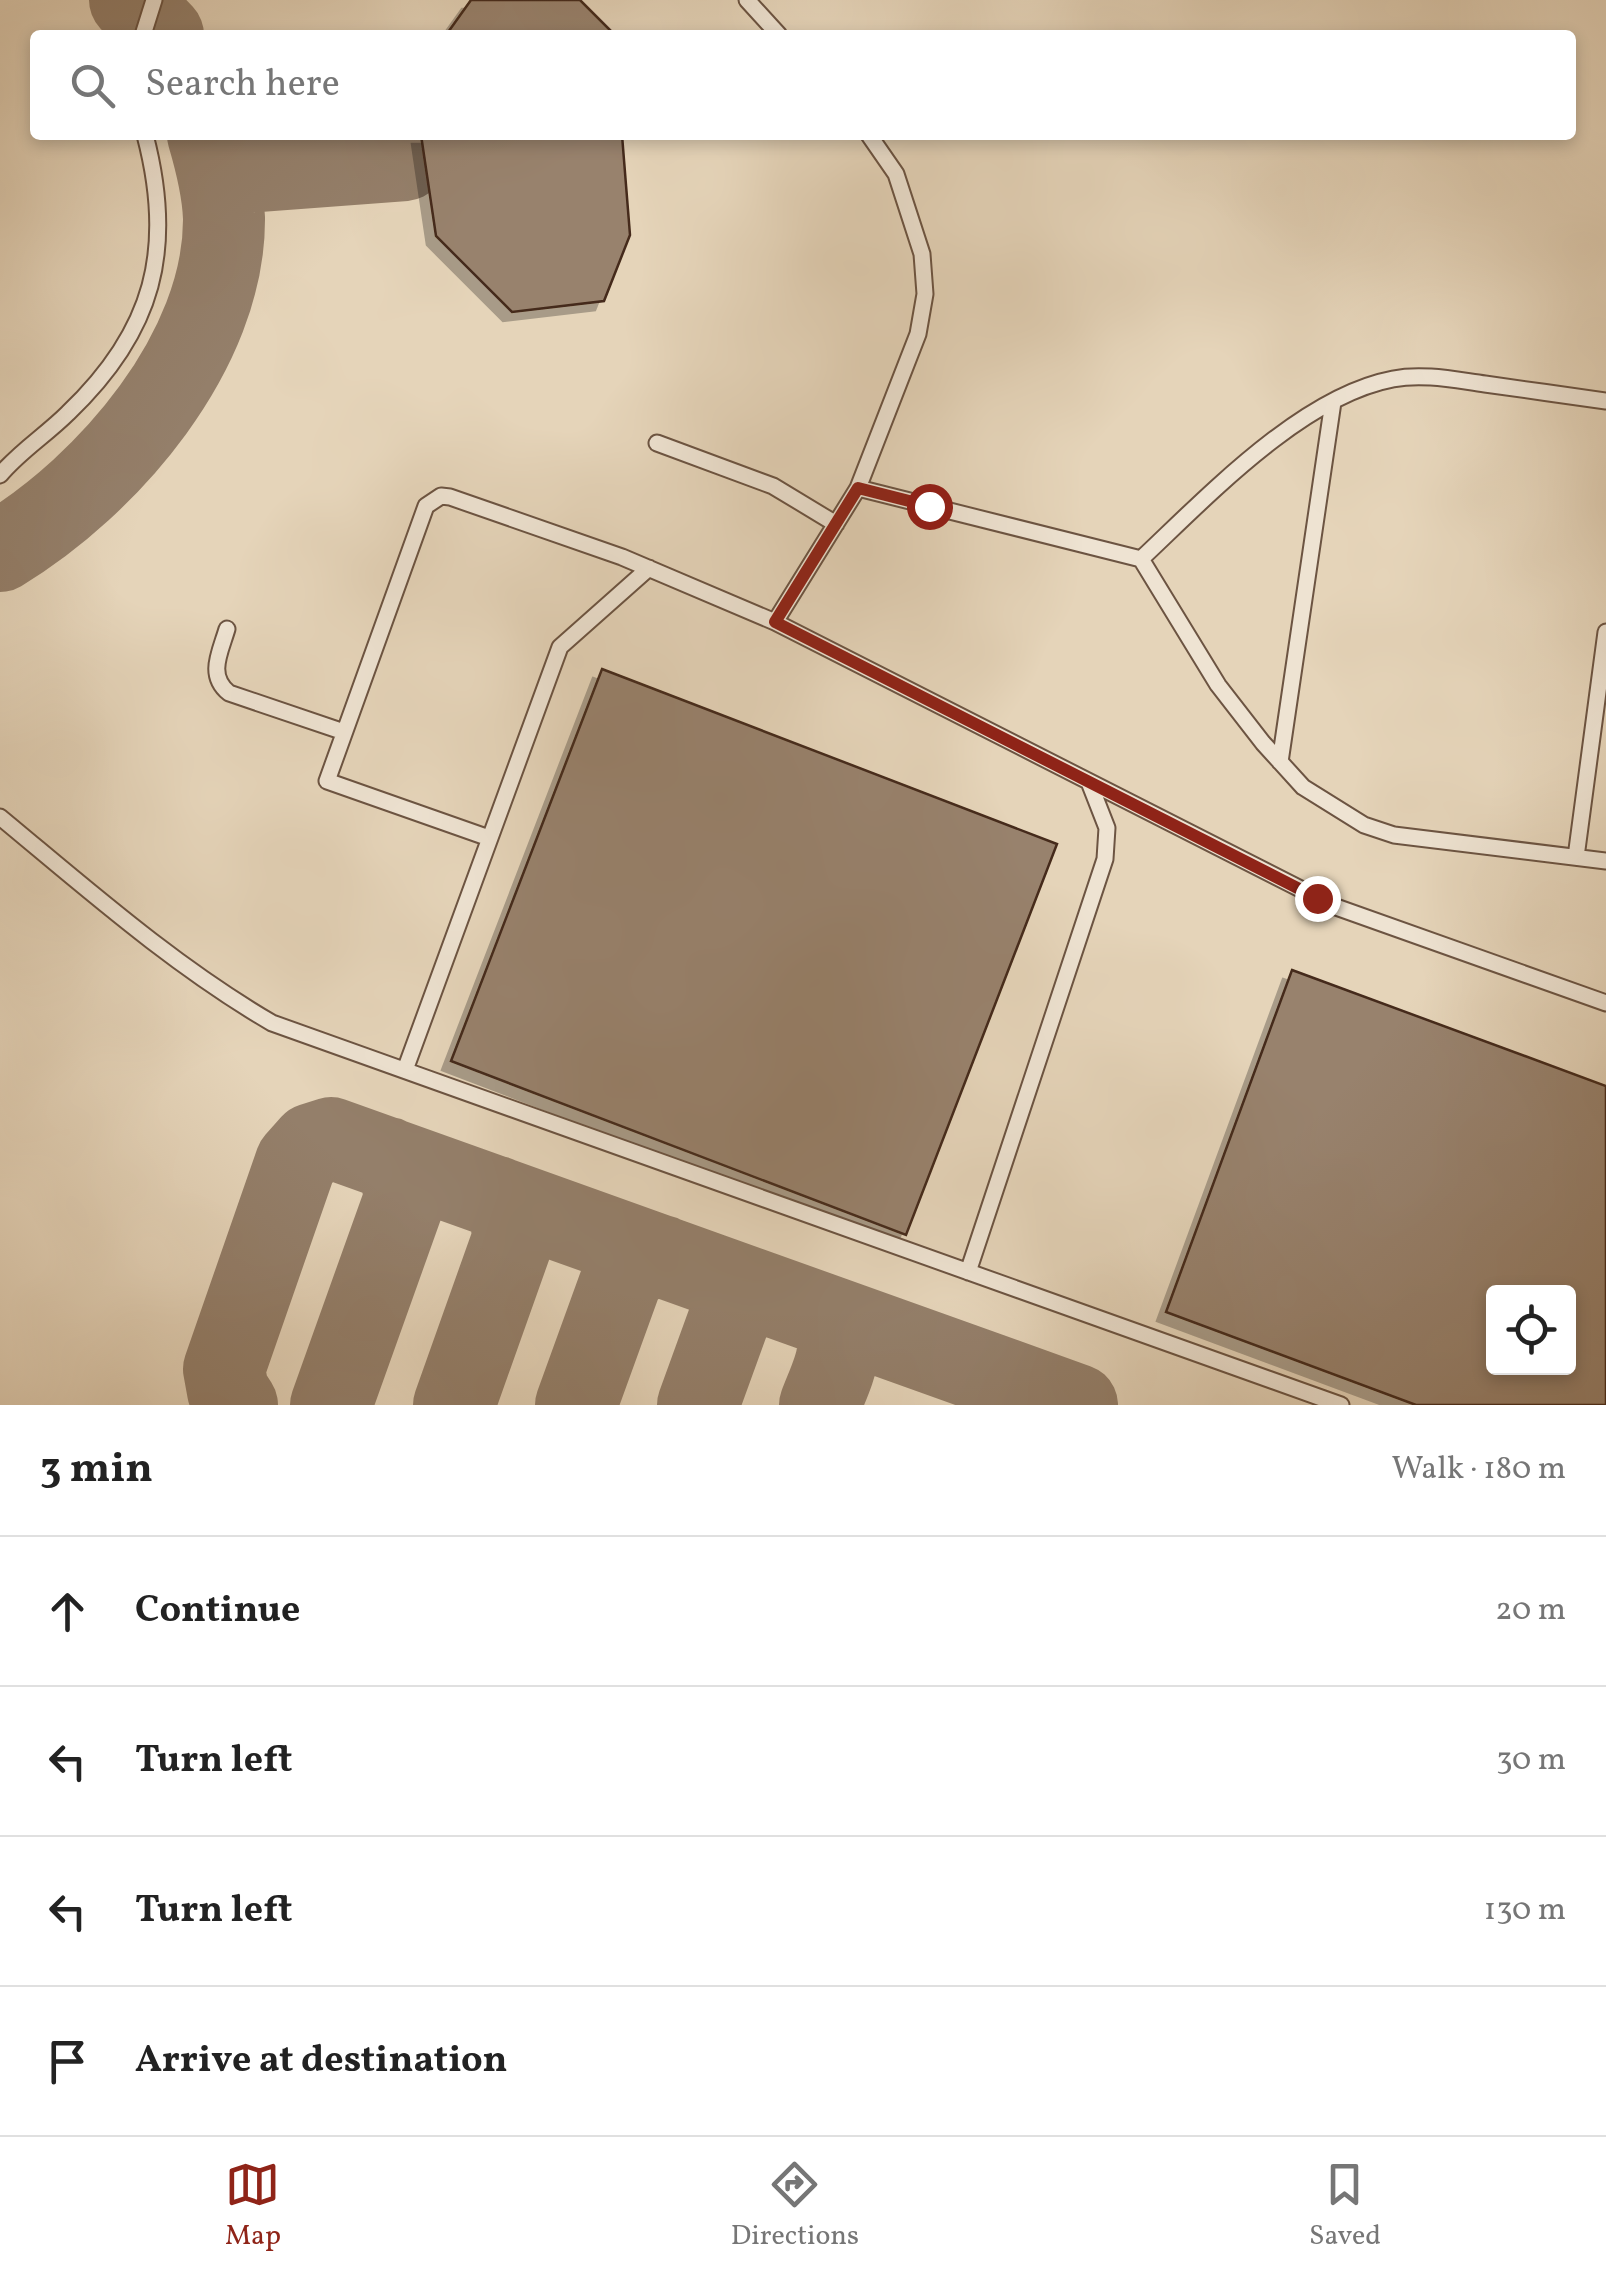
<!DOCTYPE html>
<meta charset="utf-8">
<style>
body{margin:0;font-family:Vollkorn,serif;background:#f6f6f6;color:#222}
.controls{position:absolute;right:30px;bottom:30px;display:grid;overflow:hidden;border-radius:10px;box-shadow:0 5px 15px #0003}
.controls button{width:90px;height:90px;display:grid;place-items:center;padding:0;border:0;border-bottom:2px solid #e0e0e0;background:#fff;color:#222;font:50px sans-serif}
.stop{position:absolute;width:30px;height:30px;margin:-22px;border:8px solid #8f2418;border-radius:50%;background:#fff}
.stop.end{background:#8f2418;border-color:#fff;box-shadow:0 2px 10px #0008}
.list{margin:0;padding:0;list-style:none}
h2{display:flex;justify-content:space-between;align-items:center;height:130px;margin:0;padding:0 40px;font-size:42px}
h2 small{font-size:32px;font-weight:400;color:#767676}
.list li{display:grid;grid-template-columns:65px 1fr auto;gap:30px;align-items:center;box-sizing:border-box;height:150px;padding:0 40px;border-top:2px solid #e0e0e0}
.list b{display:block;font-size:38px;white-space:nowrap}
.list em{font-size:32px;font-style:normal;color:#767676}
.icon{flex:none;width:55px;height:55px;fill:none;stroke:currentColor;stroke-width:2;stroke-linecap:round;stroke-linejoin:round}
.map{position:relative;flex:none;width:1606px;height:1405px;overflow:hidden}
.search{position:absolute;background:#fff;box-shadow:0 5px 15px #0003;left:30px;right:30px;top:30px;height:110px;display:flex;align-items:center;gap:25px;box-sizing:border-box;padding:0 35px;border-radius:10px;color:#767676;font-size:38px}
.sheet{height:730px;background:#fff}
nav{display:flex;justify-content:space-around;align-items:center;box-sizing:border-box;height:140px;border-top:2px solid #e0e0e0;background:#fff;font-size:28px;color:#767676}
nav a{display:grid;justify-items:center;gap:5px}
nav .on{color:#8f2418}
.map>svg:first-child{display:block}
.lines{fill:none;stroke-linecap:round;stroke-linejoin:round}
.taxiway{stroke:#947f6a;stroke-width:82}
.building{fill:#98826d;stroke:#442a1a;stroke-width:2.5;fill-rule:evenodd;filter:url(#shadow)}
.service-casing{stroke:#6c5442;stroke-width:19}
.service{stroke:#eee3d2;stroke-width:15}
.route{stroke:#8f2418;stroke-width:12}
</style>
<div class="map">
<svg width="1606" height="1405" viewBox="0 0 1606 1405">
<defs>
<filter id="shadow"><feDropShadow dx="-9" dy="9" stdDeviation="0" flood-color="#0004"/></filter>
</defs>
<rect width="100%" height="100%" fill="#e5d4b9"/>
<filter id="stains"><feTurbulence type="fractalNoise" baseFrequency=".002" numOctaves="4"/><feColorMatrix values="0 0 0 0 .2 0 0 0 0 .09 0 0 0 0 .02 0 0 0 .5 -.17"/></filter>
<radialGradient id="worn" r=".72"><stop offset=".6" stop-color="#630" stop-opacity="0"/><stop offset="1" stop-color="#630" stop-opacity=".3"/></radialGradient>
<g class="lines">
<path class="taxiway" d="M130 0 163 35
M219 174 405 160
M0 551C108 486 225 351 224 218 223 190 216 162 208 135
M237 1405 228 1391 224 1369 296 1162 312 1144 331 1138 1077 1405
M331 1405 405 1198 401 1175 388 1158
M454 1405 513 1239 511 1215 497 1197
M576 1405 622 1278 638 1261 662 1256
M698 1405 731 1314 746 1300 766 1294
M820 1405C831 1375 852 1341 825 1315"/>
</g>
<path class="building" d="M471 0H580L615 35H446Z
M421 135H622L630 235 604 301 512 312 436 236Z
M602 669 1057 844 906 1235 451 1061Z
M1292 970 1606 1086V1405H1416L1166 1312ZM1494 1292H1568V1368H1494Z"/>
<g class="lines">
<g class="service-casing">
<path id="service" d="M747 0 779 35
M143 35 154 0
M869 135 896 174 922 254 925 294 918 334 858 488 775 622 1336 907 1606 1003
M657 443 773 486 836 524
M0 475C20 451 46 435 68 413 154 331 175 249 145 135
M858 488 1141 559 1218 685 1263 743 1303 787 1364 825 1394 835 1606 861
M1141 559C1207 497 1302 396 1393 379 1423 373 1455 380 1485 384 1525 390 1566 395 1606 401
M227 629C220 653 207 675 229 693L344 732
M1280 762 1333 402
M0 817C87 889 174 966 272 1023L1341 1405
M489 838 327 781 426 506 441 496 450 497 622 557 775 622
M1576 857 1606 632
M405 1070 560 647 649 568
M968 1272 1105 859 1107 828 1089 782"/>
</g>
<use href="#service" class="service"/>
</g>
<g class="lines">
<path class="route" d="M929 506 858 488 775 622 1317 898"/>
</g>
<rect width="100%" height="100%" filter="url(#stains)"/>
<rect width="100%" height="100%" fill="url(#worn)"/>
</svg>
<div class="controls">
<button><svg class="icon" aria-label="locate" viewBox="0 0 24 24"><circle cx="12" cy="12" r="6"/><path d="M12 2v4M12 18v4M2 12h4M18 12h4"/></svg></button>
</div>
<div class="stop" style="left:929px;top:506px"></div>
<div class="stop end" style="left:1317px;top:898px"></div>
<div class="search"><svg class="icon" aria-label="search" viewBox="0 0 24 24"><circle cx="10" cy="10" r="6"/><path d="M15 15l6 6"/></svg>Search here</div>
</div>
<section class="sheet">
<h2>3 min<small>Walk · 180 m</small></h2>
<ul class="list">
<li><svg class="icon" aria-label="ahead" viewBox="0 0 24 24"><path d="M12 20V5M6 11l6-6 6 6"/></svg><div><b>Continue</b></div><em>20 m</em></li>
<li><svg class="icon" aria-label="left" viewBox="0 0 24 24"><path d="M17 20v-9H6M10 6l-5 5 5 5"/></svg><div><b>Turn left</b></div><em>30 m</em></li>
<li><svg class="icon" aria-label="left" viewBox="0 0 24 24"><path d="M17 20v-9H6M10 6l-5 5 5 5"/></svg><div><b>Turn left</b></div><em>130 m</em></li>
<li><svg class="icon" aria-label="arrive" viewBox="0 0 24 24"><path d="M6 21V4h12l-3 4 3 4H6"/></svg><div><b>Arrive at destination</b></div></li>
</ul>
</section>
<nav>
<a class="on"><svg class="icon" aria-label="map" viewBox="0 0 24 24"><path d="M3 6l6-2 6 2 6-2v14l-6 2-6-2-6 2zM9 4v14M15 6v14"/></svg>Map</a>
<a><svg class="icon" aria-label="directions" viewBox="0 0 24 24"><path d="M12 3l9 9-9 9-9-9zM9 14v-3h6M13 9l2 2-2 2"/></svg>Directions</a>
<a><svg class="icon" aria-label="saved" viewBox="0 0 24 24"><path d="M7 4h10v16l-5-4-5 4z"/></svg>Saved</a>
</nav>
